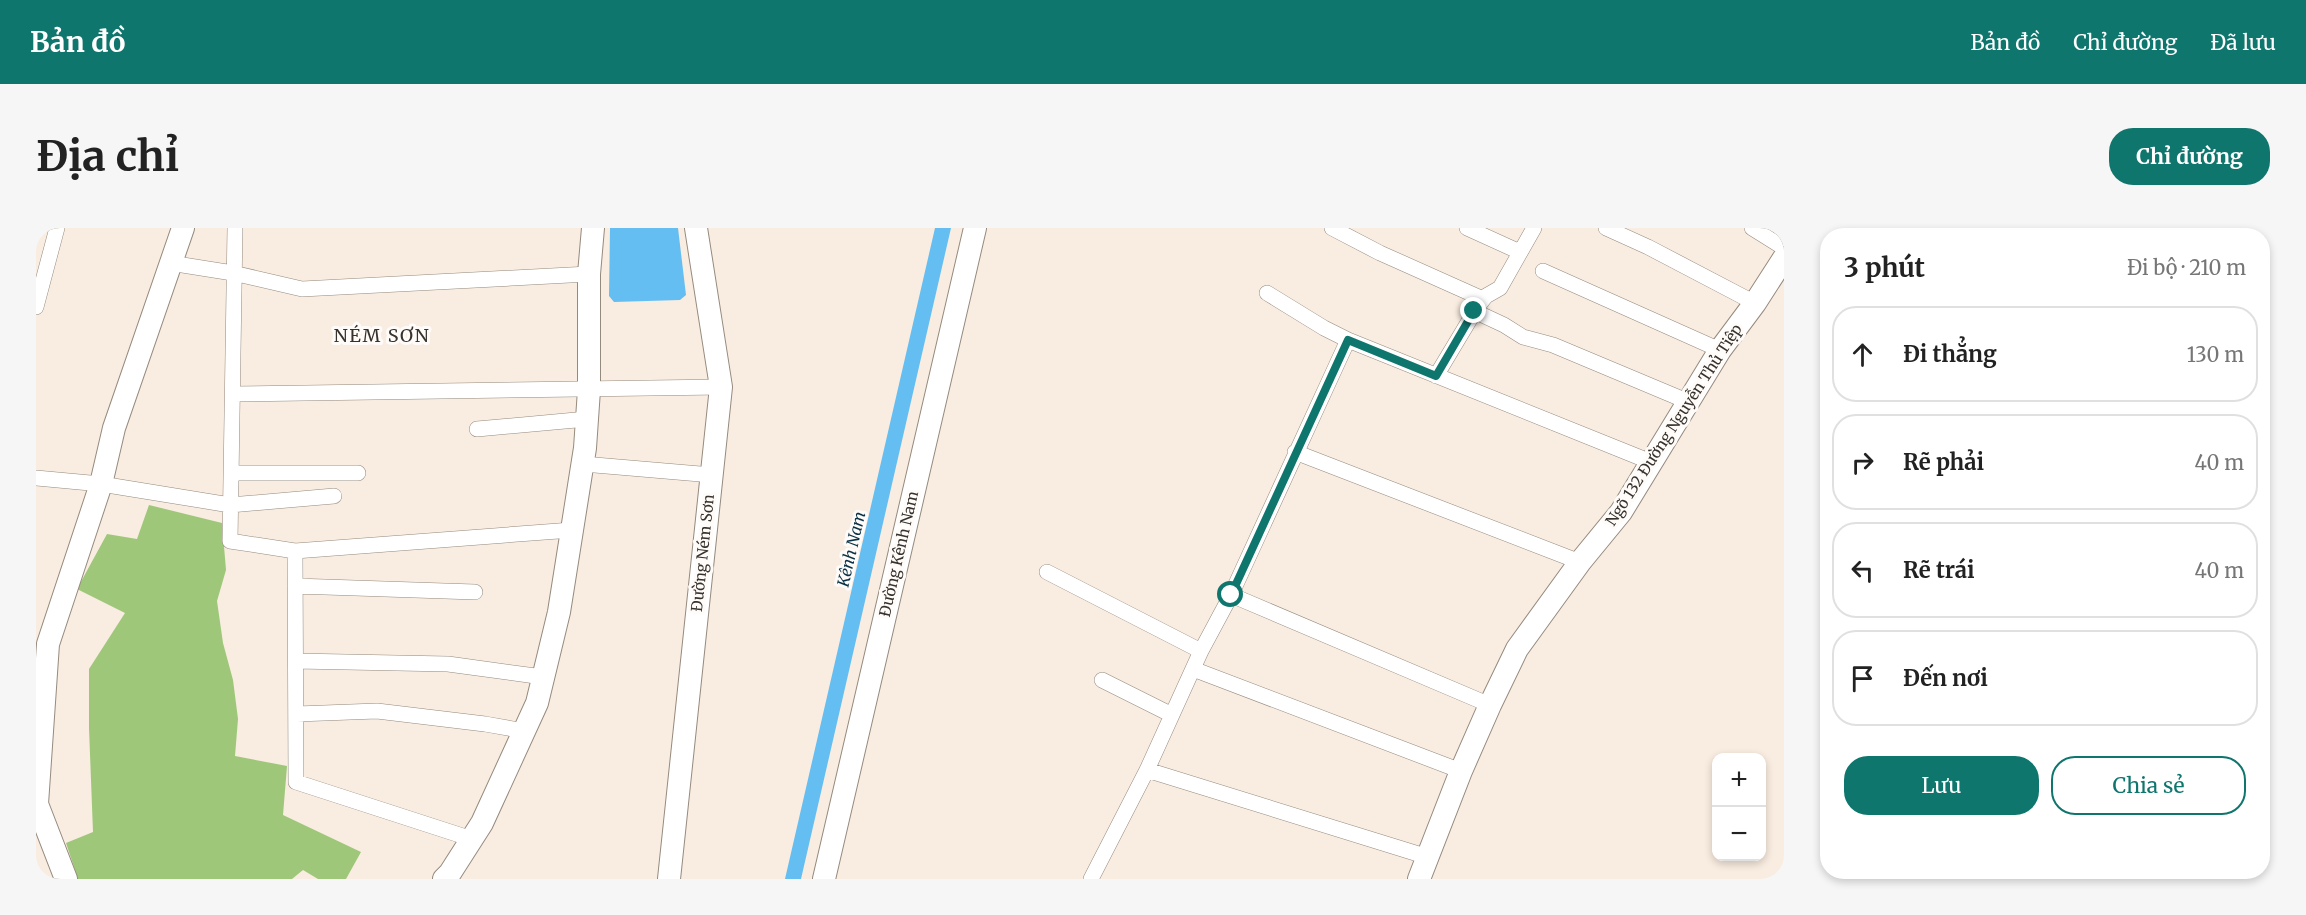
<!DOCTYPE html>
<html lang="vi">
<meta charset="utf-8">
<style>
body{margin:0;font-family:Merriweather,serif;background:#f6f6f6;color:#222}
.controls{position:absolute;right:18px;bottom:18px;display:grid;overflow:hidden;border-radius:12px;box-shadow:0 3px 9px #0003}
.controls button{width:54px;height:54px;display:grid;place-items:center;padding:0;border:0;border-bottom:2px solid #e0e0e0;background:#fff;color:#222;font:30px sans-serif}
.stop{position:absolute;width:18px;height:18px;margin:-14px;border:4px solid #0f766e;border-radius:50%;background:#fff}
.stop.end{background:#0f766e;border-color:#fff;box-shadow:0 2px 6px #0008}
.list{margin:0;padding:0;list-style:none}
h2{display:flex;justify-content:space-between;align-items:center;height:78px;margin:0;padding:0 24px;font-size:26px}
h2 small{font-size:20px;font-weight:400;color:#767676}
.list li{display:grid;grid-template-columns:39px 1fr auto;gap:18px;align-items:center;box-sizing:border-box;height:96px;margin:0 12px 12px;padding:0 12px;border:2px solid #e0e0e0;border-radius:24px}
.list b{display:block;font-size:22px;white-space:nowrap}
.list em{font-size:20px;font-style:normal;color:#767676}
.actions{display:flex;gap:12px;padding:18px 24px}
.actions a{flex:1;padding:14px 0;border:2px solid #0f766e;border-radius:24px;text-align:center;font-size:21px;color:#0f766e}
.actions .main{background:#0f766e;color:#fff}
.icon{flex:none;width:33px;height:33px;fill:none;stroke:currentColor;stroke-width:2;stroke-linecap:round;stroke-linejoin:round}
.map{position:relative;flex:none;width:1748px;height:651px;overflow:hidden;border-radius:24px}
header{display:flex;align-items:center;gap:36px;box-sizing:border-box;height:84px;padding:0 30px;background:#0f766e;color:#fff}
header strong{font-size:28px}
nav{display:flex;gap:33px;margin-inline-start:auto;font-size:21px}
.intro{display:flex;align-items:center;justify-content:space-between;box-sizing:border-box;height:144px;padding:0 36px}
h1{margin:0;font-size:42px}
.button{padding:15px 27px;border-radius:24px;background:#0f766e;color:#fff;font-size:21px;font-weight:700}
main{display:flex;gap:36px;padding:0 36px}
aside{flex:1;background:#fff;border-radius:24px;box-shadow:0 3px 9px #0003}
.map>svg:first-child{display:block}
.forest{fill:#9ec77a}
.water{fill:#64bef1}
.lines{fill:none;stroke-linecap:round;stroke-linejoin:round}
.street-casing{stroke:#958a7e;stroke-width:16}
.secondary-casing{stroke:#958a7e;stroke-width:24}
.street{stroke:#fff;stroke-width:15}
.secondary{stroke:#fff;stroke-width:22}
.route{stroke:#0f766e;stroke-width:8}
.labels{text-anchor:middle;stroke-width:6;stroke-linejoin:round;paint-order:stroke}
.street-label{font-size:15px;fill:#36322d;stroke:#fefbf9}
.water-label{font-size:16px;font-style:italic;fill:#073145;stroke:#fefbf9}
.quarter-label{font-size:18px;letter-spacing:1.5px;fill:#36322d;stroke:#fefbf9}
</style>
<header>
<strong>Bản đồ</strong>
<nav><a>Bản đồ</a><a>Chỉ đường</a><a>Đã lưu</a></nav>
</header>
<div class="intro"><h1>Địa chỉ</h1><a class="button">Chỉ đường</a></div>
<main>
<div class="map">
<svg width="1748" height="651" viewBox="0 0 1748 651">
<rect width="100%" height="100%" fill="#f9ece0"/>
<path class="forest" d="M113 277 186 295 190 342 181 373 187 415 197 452 202 491 199 528 251 538 247 587 325 624 310 651H282L267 642 256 651H42L30 615 57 604 53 500V441L89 385 41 361 71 306 101 311Z"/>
<path class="water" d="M574 0H642L650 67 644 72 578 74 573 68Z
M899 0H915L765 651H749Z"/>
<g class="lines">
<g class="street-casing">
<path id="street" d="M199 0 194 313 259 323 536 302
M1296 0 1344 25 1447 71
M1431 0 1484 24
M1570 0 1612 19 1719 75
M1716 0 1748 20
M134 35 197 45 266 61 553 46
M1507 43 1684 122
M1231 65 1288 100 1312 112 1615 234
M0 79 21 0
M1438 83 1468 97 1487 109 1517 117 1653 174
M1400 148 1442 78 1450 68 1464 60 1498 0
M197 166 685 159
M441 201 551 191
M1259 224 1544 334
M547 236 676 247
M195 245H322
M0 250 65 256 194 277 298 268
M259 323 260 554 436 611
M1011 344 1165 423
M259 358 439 364
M1195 367 1454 477
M260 433 412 436 507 449
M1157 441 1425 543
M1066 452 1136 487
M261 486 341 483 449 496 488 503
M1111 542 1392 629
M1055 651 1111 542 1165 423 1195 367 1312 112"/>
</g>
<g class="secondary-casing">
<path id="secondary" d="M30 651 1 576 12 416 65 256 78 200 147 0
M408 651 414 645 446 595 501 475 523 384 549 220 553 162V46L557 0
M633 651 685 159 660 0
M788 651 939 0
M1383 651 1425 543 1454 477 1481 421 1544 334 1585 284 1684 122 1719 75 1748 30"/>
</g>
<use href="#street" class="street"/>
<use href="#secondary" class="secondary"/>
</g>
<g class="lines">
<path class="route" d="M1195 367 1312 112 1400 148 1438 83"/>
</g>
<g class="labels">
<g class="street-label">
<text transform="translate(1638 197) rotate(-57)" y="5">Ngõ 132 Đường Nguyễn Thủ Tiệp</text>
<text transform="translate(667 325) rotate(-84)" y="5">Đường Ném Sơn</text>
<text transform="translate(863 326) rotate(-77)" y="5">Đường Kênh Nam</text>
</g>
<g class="water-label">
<text transform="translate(815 321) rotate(-77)" y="6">Kênh Nam</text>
</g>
<g class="quarter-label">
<text x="346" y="114">NÉM SƠN</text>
</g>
</g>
</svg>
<div class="controls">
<button>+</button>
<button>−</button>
</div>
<div class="stop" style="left:1195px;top:367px"></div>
<div class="stop end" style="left:1438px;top:83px"></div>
</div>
<aside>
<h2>3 phút<small>Đi bộ · 210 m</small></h2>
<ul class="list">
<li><svg class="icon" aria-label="ahead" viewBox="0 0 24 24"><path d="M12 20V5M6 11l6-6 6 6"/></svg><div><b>Đi thẳng</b></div><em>130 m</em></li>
<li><svg class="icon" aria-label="right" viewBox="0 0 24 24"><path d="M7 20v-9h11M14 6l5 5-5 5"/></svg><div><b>Rẽ phải</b></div><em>40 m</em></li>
<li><svg class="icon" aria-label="left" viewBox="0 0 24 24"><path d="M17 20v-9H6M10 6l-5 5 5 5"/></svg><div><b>Rẽ trái</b></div><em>40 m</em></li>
<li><svg class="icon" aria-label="arrive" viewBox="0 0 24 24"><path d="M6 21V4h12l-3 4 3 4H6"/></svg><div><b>Đến nơi</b></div></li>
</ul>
<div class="actions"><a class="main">Lưu</a><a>Chia sẻ</a></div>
</aside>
</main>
